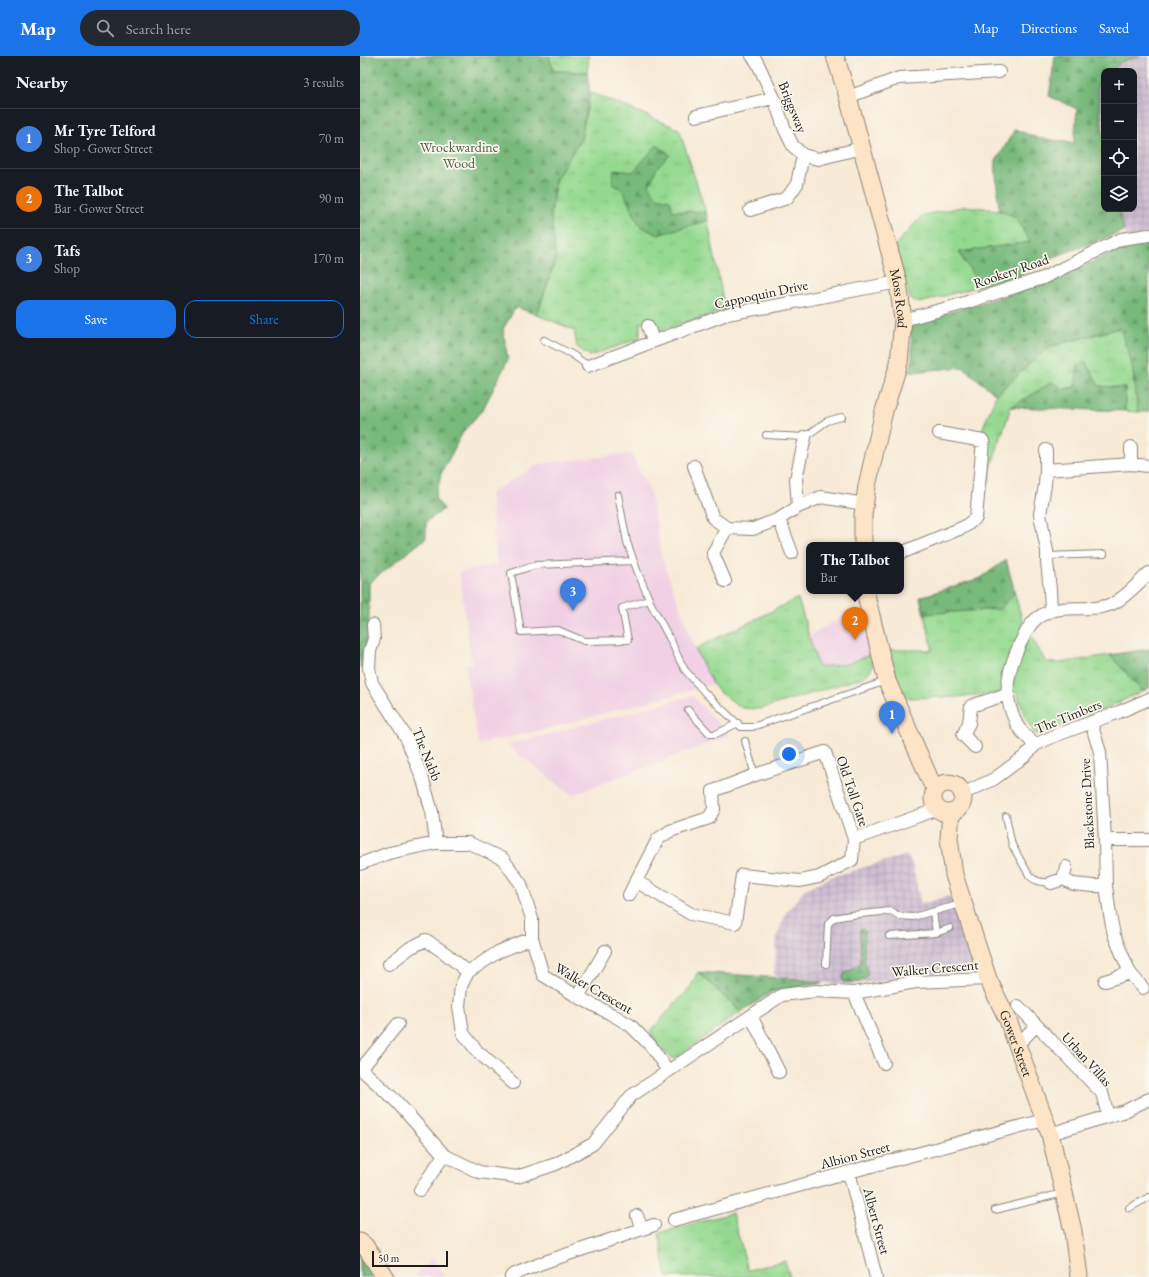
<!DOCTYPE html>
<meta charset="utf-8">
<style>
body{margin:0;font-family:"EB Garamond",serif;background:#242831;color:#f1f3f6}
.controls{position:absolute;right:12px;top:12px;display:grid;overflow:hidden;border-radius:8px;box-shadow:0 4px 16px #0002}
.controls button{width:36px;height:36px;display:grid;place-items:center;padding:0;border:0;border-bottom:1px solid #363941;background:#171b24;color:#f1f3f6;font:20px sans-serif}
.scale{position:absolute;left:12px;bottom:10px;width:76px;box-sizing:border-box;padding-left:4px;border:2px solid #1c1c1c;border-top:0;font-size:11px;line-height:14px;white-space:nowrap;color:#1c1c1c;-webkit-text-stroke:3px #fbf7ec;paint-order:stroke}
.you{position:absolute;left:429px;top:698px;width:14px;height:14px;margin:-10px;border:3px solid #fff;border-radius:50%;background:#1a73e8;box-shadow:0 0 0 6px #1a73e833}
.badge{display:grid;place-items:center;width:26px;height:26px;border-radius:50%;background:#1a73e8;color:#fff;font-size:13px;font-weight:700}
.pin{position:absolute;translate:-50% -33px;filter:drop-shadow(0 1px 2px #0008)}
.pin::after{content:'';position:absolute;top:21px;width:14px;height:12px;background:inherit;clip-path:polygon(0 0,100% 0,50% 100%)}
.popup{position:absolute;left:446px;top:486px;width:98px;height:52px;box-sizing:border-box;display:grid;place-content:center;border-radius:8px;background:#171b24;filter:drop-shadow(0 1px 3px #0005);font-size:13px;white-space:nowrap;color:#9ea1a6}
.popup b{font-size:15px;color:#f1f3f6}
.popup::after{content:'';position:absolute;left:50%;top:100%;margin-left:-8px;border:8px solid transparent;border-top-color:#171b24}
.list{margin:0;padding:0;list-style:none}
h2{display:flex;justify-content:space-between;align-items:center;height:52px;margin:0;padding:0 16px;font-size:17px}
h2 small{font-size:13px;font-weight:400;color:#9ea1a6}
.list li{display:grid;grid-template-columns:26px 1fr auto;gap:12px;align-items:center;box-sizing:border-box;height:60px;padding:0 16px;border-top:1px solid #363941}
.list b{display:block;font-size:15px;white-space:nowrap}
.list p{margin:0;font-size:13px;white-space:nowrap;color:#9ea1a6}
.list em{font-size:13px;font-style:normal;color:#9ea1a6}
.actions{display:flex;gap:8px;padding:12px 16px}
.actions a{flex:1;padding:9px 0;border:1px solid #1a73e8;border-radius:12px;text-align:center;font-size:14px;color:#1a73e8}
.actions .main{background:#1a73e8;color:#fff}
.icon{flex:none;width:22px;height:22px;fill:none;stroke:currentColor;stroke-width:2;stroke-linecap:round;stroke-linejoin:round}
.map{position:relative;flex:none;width:789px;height:1221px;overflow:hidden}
header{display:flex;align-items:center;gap:24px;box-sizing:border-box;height:56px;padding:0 20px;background:#1a73e8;color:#fff}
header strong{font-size:19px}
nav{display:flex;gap:22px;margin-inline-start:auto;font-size:14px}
.search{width:280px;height:36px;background:#242831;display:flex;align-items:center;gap:10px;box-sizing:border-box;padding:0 14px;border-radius:22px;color:#9ea1a6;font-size:15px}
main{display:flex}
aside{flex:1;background:#171b24}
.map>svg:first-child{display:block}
.built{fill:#f0d0e5}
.industrial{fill:url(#industrial-grid)}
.grass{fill:url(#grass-tufts);stroke:#587a56}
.forest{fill:url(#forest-firs);stroke:#4a6a4c}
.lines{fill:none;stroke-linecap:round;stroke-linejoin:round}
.lane-casing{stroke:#8a8379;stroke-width:8}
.street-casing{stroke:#8a8379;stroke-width:14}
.secondary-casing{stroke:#8a8379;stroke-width:19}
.lane{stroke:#fff;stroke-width:6}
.street{stroke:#fff;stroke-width:12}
.secondary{stroke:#fee4c6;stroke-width:17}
.labels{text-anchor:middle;stroke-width:3.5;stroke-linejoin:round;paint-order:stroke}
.street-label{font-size:14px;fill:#1c1c1c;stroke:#fbf7ec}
.park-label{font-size:14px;fill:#465e45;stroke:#fbf7ec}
</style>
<header>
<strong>Map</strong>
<div class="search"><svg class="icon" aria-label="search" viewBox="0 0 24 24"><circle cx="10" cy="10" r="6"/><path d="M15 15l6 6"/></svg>Search here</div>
<nav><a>Map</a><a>Directions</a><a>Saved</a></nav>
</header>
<main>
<aside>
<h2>Nearby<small>3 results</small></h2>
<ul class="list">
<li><span class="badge" style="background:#3f7fe0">1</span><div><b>Mr Tyre Telford</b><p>Shop · Gower Street</p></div><em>70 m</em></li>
<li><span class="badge" style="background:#e8710a">2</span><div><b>The Talbot</b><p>Bar · Gower Street</p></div><em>90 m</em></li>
<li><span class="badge" style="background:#3f7fe0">3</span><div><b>Tafs</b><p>Shop</p></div><em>170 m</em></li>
</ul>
<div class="actions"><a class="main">Save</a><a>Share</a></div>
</aside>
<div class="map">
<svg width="789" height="1221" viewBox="0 0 789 1221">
<defs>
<pattern id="industrial-grid" width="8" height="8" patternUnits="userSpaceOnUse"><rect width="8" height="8" fill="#cebed2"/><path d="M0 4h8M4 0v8" fill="none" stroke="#b0a3b4"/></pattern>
<pattern id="grass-tufts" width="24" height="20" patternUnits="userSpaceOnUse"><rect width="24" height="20" fill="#95d991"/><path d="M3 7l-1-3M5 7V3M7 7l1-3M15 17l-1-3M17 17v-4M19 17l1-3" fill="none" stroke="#80ba7c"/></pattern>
<pattern id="forest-firs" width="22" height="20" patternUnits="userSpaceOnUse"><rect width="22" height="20" fill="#78b97b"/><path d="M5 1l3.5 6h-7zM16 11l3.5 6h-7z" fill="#679e6a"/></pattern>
</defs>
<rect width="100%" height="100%" fill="#fbf7ec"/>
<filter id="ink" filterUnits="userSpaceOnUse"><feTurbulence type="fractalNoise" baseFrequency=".025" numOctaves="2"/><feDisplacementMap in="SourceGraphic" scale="8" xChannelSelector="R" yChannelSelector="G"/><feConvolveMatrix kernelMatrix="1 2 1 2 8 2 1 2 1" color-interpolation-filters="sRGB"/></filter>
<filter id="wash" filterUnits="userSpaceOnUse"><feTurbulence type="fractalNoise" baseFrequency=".012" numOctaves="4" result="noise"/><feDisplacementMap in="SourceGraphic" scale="16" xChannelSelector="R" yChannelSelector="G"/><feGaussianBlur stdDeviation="0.9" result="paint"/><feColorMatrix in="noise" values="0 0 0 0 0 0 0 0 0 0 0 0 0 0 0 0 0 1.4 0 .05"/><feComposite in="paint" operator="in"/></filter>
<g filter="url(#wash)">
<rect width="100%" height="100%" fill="#f7ead6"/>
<path class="built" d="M271 397 290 437 303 505 335 593 353 628 182 674 118 688 105 608H112L99 516 137 509 130 437 179 408Z
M494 554 504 573 512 598 487 608 458 611 449 580Z
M332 640 370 679 212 739 147 689Z
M73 1201 85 1221H55Z"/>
<path class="industrial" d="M782 0H789V177L769 182 764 175 759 153H774V15H752L762 5Z
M744 22V89L737 29Z
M546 799 552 807 561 848 593 839 600 856 606 884 613 902V909L609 913 601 917 550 920 498 928 483 929 435 923 418 922 414 918 417 880 426 857 445 833 471 821Z"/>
<path class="grass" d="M189 0H229L227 16 194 15Z
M230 36 319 73 346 156 365 254 296 276 294 264 280 267V282L230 300 217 291 214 274 177 259 196 202 191 160 195 124 221 83Z
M606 150 639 154 656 161 671 187 599 196 620 230 560 247 550 243 535 189 563 159Z
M760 272 772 308 778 356 765 355V332L739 330 726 307 718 309 715 331 704 333 651 351 632 408 629 425H624L629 380 620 379 636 339 688 291Z
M646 504 662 564 686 606 698 607 789 593V632L734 658 676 679 665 661 657 636 595 641 545 642 527 594H573L560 541 621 522Z
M438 542 458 611 487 608 512 598C514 610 513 613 504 621L400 653 382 652 358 635 353 628 335 593Z
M338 916 381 956 314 1003 299 992 291 975 315 947 330 932Z
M372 1157 388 1214 425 1205 430 1221H307L299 1177Z"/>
<path class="forest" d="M0 0H189L194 15 227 16 230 36 221 83 195 124 191 160 196 202 177 259 156 251 143 273 148 304 123 353 103 376 81 418 75 442 84 453 66 466V482L9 527V564L3 612 0 611Z
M695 0H782L762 5 752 15H744V22L737 29 744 89V153H759L764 175 694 201 653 222 620 230 599 196 670 186 656 161 639 154 635 107 655 73 677 82 714 87 717 53 689 40Z
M297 89 310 99 297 112 289 130 297 141 310 144 313 155 346 156 348 164 298 179 280 170 262 133 252 128 254 114 273 116Z
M789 183V356H778L772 308 760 272 688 291 636 339 603 311 551 316 552 296 550 268 694 225 757 194 781 184Z
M726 306 739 330 765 332V355L651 351 692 326 704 333 715 331 718 309Z
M646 504 655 537 640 553 564 558 560 541 621 522Z
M789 593V632L782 635 750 599Z
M500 873H503L505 875 504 900 507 917 506 922 498 926H484L482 922 484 918 501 907Z
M338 916 435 923 463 927 411 936 381 956Z
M0 1196 15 1221H0Z"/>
</g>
<g filter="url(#ink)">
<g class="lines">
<g class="lane-casing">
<path id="lane" d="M184 284 213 299 228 310
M406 379 445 381 467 365 482 361
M258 439 267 486 277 514 291 548 312 587 319 603 325 614 345 637 381 671H392L526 625
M687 500 744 498
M273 505 176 509 151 517 161 576 198 574 224 585 268 584 262 552 289 544
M328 654 350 678H356L378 667
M385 685 395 719
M646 760 652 789 669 819C675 826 682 826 691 827
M573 856 576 877
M529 880 576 877 590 872
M466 908 468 868 474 862 491 859 531 855 539 860 553 861 601 848
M769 1152 789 1141
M635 1154 703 1137"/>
</g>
<g class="street-casing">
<path id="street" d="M392 0 397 6 414 42 425 74 433 90 443 99 458 103 501 92
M488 41 539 22 639 16
M336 60 414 42
M390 154 427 142 437 128 443 99
M543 264 595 250 683 222 761 183 789 179
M288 270 293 285
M228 310 367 258 419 249 538 226
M771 391V408
M686 394V414
M334 410 353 462 367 472 393 473 419 463 438 451 461 441 505 448
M438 451 436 423 445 381
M419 463 432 497
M541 497 604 471 616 462 623 385 579 377
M365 525 353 497 367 472
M691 554 690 534 687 506V495L680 458 685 429 686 414 771 408 788 410
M13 569 14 583 10 595 9 612 12 627 46 681 63 724 72 756 76 787
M731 667 740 696 745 784 746 830 750 859 754 879 770 917 783 932
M675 689C669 683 661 676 657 669 655 666 654 661 652 657 643 634 649 612 659 590 665 578 670 565 682 559 704 546 732 558 754 547 767 540 778 527 789 517
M615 691 603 679 609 667 611 650 647 638
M602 738 634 723 665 700 675 689 694 680 759 656 789 643
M745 784H789
M0 808 29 797 76 787H109L143 803 161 828 172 863V882L183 919 218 941 251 958 270 969 291 990 308 1015
M703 823 706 811
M276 825 298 783 310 775 349 762 354 753 353 735 395 719 465 696 494 783
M691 827 703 823 713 828 733 830H746
M269 839 276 825 331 858 375 867 382 819 440 825 459 821 492 804 494 783 578 753
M29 908 50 892 66 884 85 897 108 916
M745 925 770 917
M494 937 524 1007
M218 941 245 895
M658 950 742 1037 748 1060
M391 960 419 1016
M657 989 676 970
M0 1012 36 1045 84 1099 119 1116 157 1121 196 1108 233 1088 271 1040 422 939 455 935 494 937 556 926 628 923
M1 1013 38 968
M153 1027 117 995 103 977 99 950 101 930 108 916 138 896 172 882
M690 1078 765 1055 789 1043
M489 1116 516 1221
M60 1134 84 1099
M277 1160 282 1173
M314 1164 489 1116 684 1064
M151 1221 155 1218 182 1207 294 1169"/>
</g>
<g class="secondary-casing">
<g id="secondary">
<path id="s1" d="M475 0 488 41 538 226 543 264 539 307 524 355 507 430 503 459V489"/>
<path d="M505 535 527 625 571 726 578 731"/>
<circle cx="588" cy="742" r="15"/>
<path id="s2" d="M591 757 589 782 594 819 628 923 648 964 690 1078 713 1175 719 1221"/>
<path d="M0 1186 5 1190 25 1221"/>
</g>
</g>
<use href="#lane" class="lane"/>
<use href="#street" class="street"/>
<use href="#secondary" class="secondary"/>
</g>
</g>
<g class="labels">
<g class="street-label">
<text transform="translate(433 51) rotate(68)" y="5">Briggsway</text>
<text transform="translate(651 215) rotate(-19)" y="5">Rookery Road</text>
<text transform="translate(401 238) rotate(-12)" y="5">Cappoquin Drive</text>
<text dy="5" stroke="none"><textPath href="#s1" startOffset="251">Moss Road</textPath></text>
<text transform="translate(708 660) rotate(-22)" y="5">The Timbers</text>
<text transform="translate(67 698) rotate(68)" y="5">The Nabb</text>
<text transform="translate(493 735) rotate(71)" y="5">Old Toll Gate</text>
<text transform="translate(727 748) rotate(-93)" y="5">Blackstone Drive</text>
<text transform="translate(575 912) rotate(-5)" y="5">Walker Crescent</text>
<text transform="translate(234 932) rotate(30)" y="5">Walker Crescent</text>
<text dy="5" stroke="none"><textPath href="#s2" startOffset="242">Gower Street</textPath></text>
<text transform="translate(727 1003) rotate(48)" y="5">Urban Villas</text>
<text transform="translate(495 1099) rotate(-15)" y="5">Albion Street</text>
<text transform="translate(517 1165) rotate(75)" y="5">Albert Street</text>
</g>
<g class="park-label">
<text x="99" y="96">Wrockwardine<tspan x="99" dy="16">Wood</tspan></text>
</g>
</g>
</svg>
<div class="controls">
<button>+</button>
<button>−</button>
<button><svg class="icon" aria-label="locate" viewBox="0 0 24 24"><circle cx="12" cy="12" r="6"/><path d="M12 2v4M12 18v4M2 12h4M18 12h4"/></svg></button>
<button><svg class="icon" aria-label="layers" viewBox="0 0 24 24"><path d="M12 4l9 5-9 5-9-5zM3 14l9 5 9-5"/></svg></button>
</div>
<div class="scale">50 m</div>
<div class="you"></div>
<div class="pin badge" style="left:532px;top:678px;background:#3f7fe0">1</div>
<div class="pin badge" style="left:495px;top:584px;background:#e8710a">2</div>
<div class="popup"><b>The Talbot</b>Bar</div>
<div class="pin badge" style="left:213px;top:555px;background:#3f7fe0">3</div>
</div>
</main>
